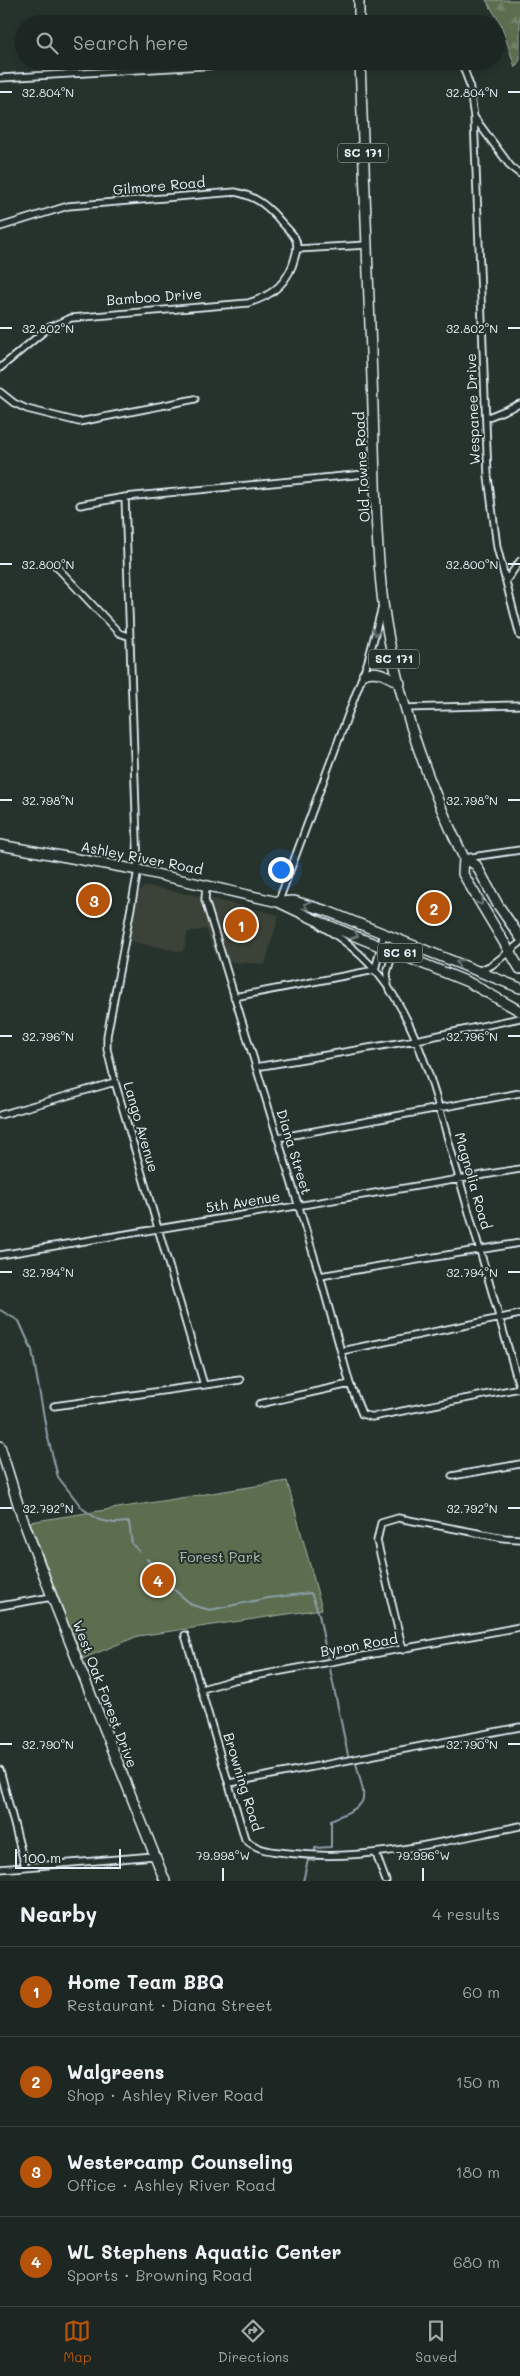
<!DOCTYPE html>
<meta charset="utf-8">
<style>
body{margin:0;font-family:Mali,sans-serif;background:#252e2a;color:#f1f3f6}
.scale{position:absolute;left:15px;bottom:12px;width:106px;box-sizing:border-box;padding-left:5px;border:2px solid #e8f1f8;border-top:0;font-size:14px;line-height:18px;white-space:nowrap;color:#e8f1f8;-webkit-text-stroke:4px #26332d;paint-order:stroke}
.you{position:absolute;left:280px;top:869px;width:18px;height:18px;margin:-12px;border:4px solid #fff;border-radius:50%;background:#1a73e8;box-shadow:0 0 0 8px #1a73e833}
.badge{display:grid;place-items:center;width:32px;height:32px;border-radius:50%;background:#b45309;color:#fff;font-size:16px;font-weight:700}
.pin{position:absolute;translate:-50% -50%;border:2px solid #fff;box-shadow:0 1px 5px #0006}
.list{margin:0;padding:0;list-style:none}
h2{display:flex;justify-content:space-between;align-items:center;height:65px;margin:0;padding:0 20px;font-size:21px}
h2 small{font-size:16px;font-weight:400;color:#a0a5a5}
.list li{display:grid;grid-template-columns:32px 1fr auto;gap:15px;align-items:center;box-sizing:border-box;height:90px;padding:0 20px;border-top:1px solid #3a4340}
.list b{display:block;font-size:19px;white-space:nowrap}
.list p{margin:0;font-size:16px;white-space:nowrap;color:#a0a5a5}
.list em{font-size:16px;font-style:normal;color:#a0a5a5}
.icon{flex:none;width:28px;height:28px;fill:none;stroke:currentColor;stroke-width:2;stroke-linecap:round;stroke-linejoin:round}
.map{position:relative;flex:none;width:520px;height:1881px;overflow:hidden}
.search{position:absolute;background:#1c2622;box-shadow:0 2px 8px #0003;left:15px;right:15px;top:15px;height:55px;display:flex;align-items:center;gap:12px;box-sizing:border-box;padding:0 18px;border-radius:28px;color:#a0a5a5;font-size:19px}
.sheet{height:425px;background:#1c2622}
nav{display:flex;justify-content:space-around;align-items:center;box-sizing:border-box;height:70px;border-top:1px solid #3a4340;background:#1c2622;font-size:14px;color:#a0a5a5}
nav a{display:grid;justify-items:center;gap:2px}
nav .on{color:#b45309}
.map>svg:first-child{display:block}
.built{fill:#3a4339}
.green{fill:#5d6d4f;stroke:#a2afa4}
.forest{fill:url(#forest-firs);stroke:#a2afa4}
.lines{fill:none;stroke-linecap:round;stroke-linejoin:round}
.stream{stroke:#8b9fa8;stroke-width:2}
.street-casing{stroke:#e8f1f8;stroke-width:9}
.secondary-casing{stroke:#e8f1f8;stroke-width:12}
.primary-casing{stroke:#e8f1f8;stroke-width:12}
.street{stroke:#26332d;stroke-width:5.5}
.secondary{stroke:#26332d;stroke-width:9}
.primary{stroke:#26332d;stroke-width:9}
.oneway{stroke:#6a7674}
.ticks{fill:none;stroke:#e8f1f8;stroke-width:2}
.labels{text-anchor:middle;stroke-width:4;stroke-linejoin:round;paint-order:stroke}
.shield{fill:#26332d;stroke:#aeb8bb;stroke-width:1}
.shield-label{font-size:12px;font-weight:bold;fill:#e8f1f8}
.street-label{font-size:14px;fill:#e8f1f8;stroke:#26332d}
.park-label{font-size:14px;fill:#b0bcb4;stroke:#26332d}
.ticks-label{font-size:12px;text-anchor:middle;fill:#e8f1f8;stroke:#26332d;stroke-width:4;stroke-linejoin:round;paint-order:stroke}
</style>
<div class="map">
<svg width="520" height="1881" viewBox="0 0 520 1881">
<defs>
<pattern id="forest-firs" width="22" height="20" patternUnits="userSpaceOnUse" patternTransform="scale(1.25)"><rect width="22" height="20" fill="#5d6d4f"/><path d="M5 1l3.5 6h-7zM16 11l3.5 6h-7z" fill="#748269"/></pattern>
</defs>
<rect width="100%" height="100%" fill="#26332d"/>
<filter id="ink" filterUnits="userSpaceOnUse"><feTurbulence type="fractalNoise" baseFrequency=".02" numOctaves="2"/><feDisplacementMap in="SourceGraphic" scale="10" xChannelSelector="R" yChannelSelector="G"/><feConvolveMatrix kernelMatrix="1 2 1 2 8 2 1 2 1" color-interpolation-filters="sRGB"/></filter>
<g filter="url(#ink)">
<path class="built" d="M144 887H152L208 898 279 915 265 964 218 961 206 929 188 932 183 952 128 941 138 893Z"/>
<path class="green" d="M287 1481 322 1609 138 1636 82 1659 30 1522Z"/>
<path class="forest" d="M486 0H520V60L515 67 501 24Z"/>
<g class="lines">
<path class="stream" d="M0 1310 19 1321 32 1350 47 1434 58 1477 83 1509 99 1520 114 1523 129 1522 132 1544 139 1551
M147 1559 170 1586 192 1605 210 1610 268 1598 311 1593 319 1614 327 1657
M330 1669 348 1755
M315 1850V1848L331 1847V1820C372 1802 366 1804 356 1763
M303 1881 308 1860 314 1861"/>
<g class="street-casing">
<path id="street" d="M461 61 469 83 474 117 511 167 520 174
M0 78 288 61
M474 117 488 476 497 547 520 636
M0 227 68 206 235 192C254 196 264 203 277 217 282 224 291 231 295 238 298 244 297 251 295 257 289 282 273 296 248 303L71 318 48 328 0 368
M297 249 367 245
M0 392 14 403 27 409 79 422 195 399
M486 418 520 404
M125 497 138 870 107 1036V1049L115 1082 204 1385
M80 505 125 497 375 473
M54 564 119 633 128 636
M506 581 520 561
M368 661 382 607
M405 708 520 705
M465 858 520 850
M206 885 205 900 320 1276 350 1384 362 1414 372 1417 520 1388
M278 903 368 661 392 652
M321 926C351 943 376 967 394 996 426 1048 440 1113 457 1171 478 1243 499 1316 520 1389
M375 970 384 933
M478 971 492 965 520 943
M388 986 387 973 397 938
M234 997 375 970
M256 1067 416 1040 520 1018
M0 1115 115 1082
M277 1138 520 1093
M0 1255 520 1169
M320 1276 520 1243
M341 1351 520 1314
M259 1404 350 1384
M54 1406 240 1380
M452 1476 520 1464
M0 1606 52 1597
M185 1635 245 1839C258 1851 271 1851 287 1853 366 1863 443 1841 520 1826
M403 1650 377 1541 381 1523 398 1518 504 1538 520 1539
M202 1689 233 1680 520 1627
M0 1770 25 1866
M230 1783 520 1727
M376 1854 386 1881
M0 1869 154 1856"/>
</g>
<g class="secondary-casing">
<path id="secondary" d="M0 1446 22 1517 52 1597 165 1881"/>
</g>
<g class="primary-casing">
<path id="primary" d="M359 24V0
M360 61C364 167 368 273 372 379 375 453 374 529 383 603 395 692 425 778 464 858
M364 674C378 669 387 676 400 683
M0 845 138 870 278 902 318 921 468 982 520 1011
M464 858 463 874 520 969
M464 858 476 865 498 905 520 937
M279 902 294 901 327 911 520 988"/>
</g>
<use href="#street" class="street"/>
<use href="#secondary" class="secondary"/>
<use href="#primary" class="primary"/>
</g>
<defs><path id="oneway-chevron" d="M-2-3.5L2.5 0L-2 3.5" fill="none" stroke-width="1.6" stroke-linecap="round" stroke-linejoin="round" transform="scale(1.25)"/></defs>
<g class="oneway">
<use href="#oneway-chevron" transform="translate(376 632) rotate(104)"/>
<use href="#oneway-chevron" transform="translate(480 902) rotate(59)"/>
<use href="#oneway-chevron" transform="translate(307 905) rotate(-163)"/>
<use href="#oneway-chevron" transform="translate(355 935) rotate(21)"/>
<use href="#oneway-chevron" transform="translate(459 963) rotate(-157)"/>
</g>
</g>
<path class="ticks" d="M0 92H12M508 92H520M0 328H12M508 328H520M0 564H12M508 564H520M0 800H12M508 800H520M0 1036H12M508 1036H520M0 1272H12M508 1272H520M0 1508H12M508 1508H520M0 1744H12M508 1744H520M223 1868V1881M423 1868V1881"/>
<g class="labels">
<g class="shield">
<rect x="338" y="143.5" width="50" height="19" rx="4"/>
<rect x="369" y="649.5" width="50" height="19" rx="4"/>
<rect x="377.5" y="943.5" width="45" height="19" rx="4"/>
</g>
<g class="shield-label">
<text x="363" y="157">SC 171</text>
<text x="394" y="663">SC 171</text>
<text x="400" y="957">SC 61</text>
</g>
<g class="street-label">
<text transform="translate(159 186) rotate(-5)" y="5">Gilmore Road</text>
<text transform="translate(154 297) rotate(-4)" y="5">Bamboo Drive</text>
<text transform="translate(473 409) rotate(-92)" y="5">Wespanee Drive</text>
<text transform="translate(362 467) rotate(-93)" y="5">Old Towne Road</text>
<text transform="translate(142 858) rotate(11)" y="5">Ashley River Road</text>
<text transform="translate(141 1127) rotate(74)" y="5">Lango Avenue</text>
<text transform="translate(294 1152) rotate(73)" y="5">Diana Street</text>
<text transform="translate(473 1181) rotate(74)" y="5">Magnolia Road</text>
<text transform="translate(243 1202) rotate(-9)" y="5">5th Avenue</text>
<text transform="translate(359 1645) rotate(-10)" y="5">Byron Road</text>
<text transform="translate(105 1694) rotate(69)" y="5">West Oak Forest Drive</text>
<text transform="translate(243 1782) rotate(73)" y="5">Browning Road</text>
</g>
<g class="park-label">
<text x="220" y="1562">Forest Park</text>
</g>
</g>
<g class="ticks-label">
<text x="48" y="97">32.804°N</text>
<text x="472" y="97">32.804°N</text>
<text x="48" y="333">32.802°N</text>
<text x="472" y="333">32.802°N</text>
<text x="48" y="569">32.800°N</text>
<text x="472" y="569">32.800°N</text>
<text x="48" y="805">32.798°N</text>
<text x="472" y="805">32.798°N</text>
<text x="48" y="1041">32.796°N</text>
<text x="472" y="1041">32.796°N</text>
<text x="48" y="1277">32.794°N</text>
<text x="472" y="1277">32.794°N</text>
<text x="48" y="1513">32.792°N</text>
<text x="472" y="1513">32.792°N</text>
<text x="48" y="1749">32.790°N</text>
<text x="472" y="1749">32.790°N</text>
<text x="223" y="1860">79.998°W</text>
<text x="423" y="1860">79.996°W</text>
</g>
</svg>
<div class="scale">100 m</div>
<div class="you"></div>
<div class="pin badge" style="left:241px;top:925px">1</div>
<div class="pin badge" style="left:434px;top:908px">2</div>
<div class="pin badge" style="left:94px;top:900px">3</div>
<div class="pin badge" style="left:158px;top:1580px">4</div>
<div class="search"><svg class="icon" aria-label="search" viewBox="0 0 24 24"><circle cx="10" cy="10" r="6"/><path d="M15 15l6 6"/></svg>Search here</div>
</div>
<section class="sheet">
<h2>Nearby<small>4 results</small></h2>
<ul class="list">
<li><span class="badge">1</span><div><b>Home Team BBQ</b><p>Restaurant · Diana Street</p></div><em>60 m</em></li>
<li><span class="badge">2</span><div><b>Walgreens</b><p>Shop · Ashley River Road</p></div><em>150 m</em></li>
<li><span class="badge">3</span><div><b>Westercamp Counseling</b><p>Office · Ashley River Road</p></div><em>180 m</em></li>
<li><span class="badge">4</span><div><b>WL Stephens Aquatic Center</b><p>Sports · Browning Road</p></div><em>680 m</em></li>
</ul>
</section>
<nav>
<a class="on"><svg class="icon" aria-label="map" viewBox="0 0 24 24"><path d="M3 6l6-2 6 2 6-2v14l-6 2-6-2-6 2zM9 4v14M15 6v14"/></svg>Map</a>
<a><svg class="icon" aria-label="directions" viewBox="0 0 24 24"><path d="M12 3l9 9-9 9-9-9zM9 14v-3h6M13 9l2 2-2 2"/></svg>Directions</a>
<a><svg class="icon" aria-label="saved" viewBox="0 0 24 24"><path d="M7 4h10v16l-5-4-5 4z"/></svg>Saved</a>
</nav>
